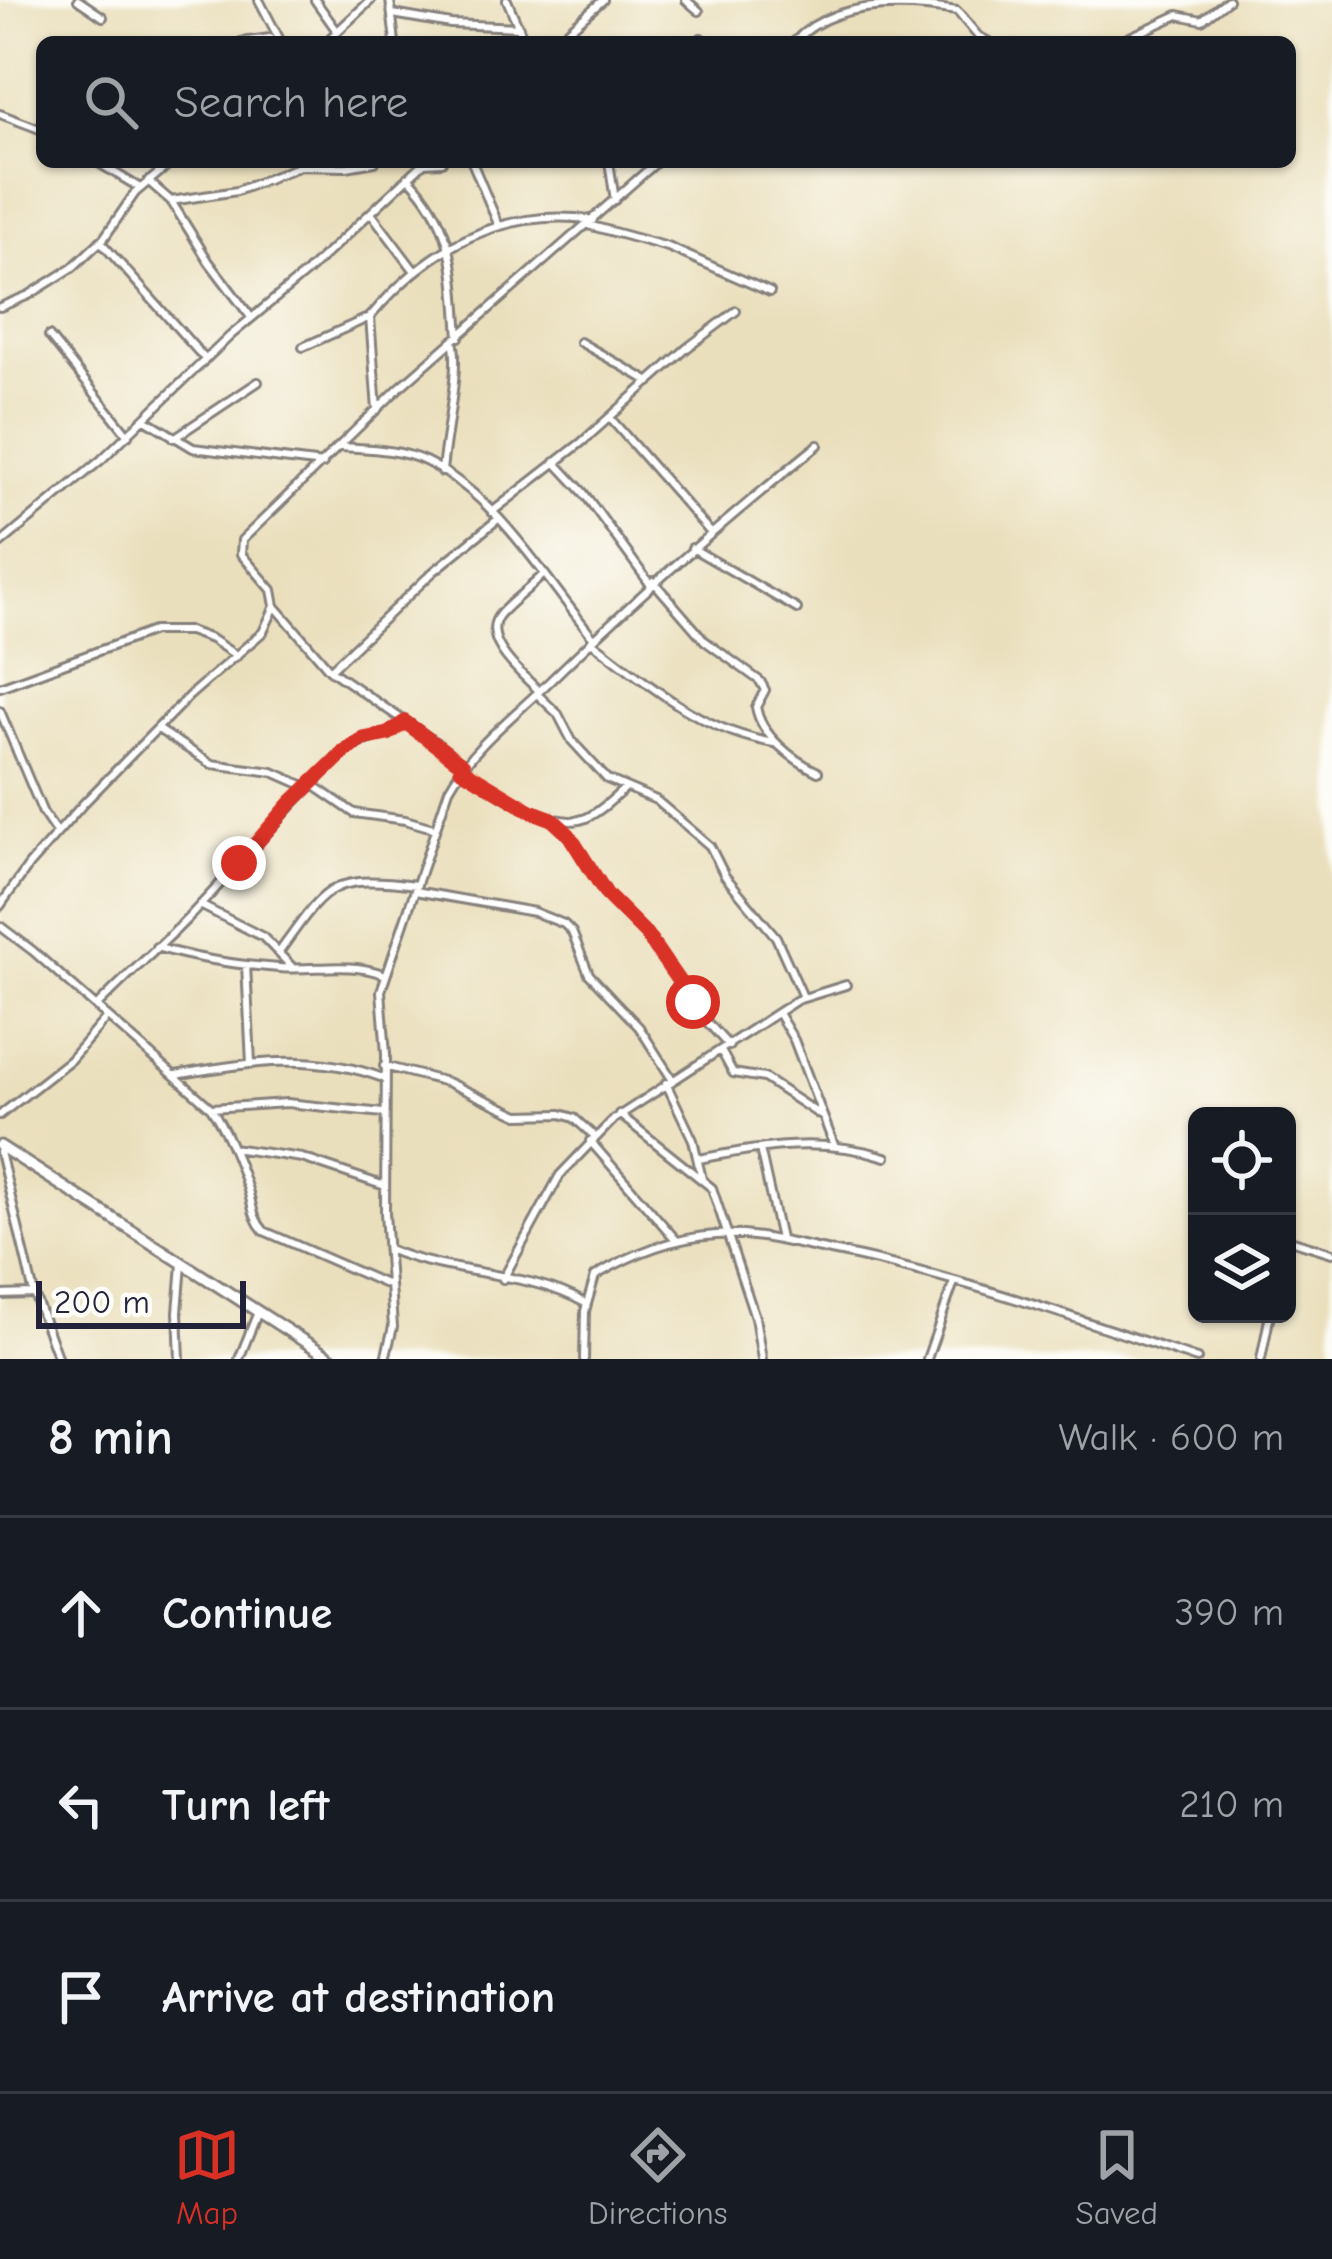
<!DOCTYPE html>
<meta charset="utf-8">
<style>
body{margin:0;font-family:"Comic Neue",sans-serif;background:#20242c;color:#f1f3f6}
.controls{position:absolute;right:36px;bottom:36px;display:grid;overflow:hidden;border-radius:18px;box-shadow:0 3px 9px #0004}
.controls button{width:108px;height:108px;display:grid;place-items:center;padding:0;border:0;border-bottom:3px solid #363941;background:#171b24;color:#f1f3f6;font:60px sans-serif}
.scale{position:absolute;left:36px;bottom:30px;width:210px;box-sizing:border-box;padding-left:12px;border:6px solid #22223b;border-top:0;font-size:33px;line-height:42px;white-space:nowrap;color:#22223b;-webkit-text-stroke:9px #fdfcf7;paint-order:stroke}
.stop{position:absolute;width:36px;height:36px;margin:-27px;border:9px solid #d93025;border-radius:50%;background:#fff}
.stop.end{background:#d93025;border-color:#fff;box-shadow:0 3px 12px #0008}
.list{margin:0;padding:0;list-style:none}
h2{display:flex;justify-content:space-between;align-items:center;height:156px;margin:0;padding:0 48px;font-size:51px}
h2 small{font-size:39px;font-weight:400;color:#9ea1a6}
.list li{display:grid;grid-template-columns:78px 1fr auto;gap:36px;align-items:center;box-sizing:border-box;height:192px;padding:0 48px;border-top:3px solid #363941}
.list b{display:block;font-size:45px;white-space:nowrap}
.list em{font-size:39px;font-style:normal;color:#9ea1a6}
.icon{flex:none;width:66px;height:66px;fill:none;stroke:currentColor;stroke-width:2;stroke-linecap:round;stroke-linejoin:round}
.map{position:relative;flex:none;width:1332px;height:1359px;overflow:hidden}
.search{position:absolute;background:#171b24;box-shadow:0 3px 9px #0004;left:36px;right:36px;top:36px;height:132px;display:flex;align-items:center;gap:30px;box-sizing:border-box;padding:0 42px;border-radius:18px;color:#9ea1a6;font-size:45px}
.sheet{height:732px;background:#171b24}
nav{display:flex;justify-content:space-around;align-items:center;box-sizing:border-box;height:168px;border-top:3px solid #363941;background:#171b24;font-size:33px;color:#9ea1a6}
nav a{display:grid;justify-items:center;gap:6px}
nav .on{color:#d93025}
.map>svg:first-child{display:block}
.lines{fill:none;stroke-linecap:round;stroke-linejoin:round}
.street-casing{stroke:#86807c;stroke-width:12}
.secondary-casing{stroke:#86807c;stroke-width:15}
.street{stroke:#fff;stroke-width:6}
.secondary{stroke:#fff;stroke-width:9}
.route{stroke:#d93025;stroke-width:15}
</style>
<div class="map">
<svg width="1332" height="1359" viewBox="0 0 1332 1359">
<rect width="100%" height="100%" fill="#fdfcf7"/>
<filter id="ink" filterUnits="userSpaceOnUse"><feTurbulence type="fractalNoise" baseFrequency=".00833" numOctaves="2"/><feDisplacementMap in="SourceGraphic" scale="24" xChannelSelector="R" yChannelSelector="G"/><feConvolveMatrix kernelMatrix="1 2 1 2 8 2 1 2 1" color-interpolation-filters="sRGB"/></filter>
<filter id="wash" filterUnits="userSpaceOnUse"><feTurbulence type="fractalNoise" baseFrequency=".004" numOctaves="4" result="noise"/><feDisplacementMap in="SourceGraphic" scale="48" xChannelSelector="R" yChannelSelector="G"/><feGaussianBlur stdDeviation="2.7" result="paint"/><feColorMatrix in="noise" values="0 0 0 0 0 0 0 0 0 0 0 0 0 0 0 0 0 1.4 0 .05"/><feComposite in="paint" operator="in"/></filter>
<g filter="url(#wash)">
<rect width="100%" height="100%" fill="#eadfbc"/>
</g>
<g filter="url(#ink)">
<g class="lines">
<g class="street-casing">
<path id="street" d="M78 0 103 17
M259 0 281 42
M315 0 337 31
M390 0 395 42
M507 0 525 42
M686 0 699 11
M393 14 451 24 519 27
M241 42 270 38 276 42
M326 42 371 0
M555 42 603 0
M696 42 701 38
M794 42C833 0 902 2 957 11L978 36 989 42
M1119 42 1178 15 1202 20 1228 0
M0 114 42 130
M97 162 140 188
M472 162 499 226
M609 162 615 200
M424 163 442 162
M408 177C456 226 454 273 459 337
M148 181 171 201 209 262 250 316
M171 201 237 191 300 166 346 167 375 162
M371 213 414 270
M588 225 668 247 770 292
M100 241 205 359
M0 307 29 295 72 268 104 238 135 193 172 162
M49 336 128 435
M580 342 650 382
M303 347 370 317
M377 410 370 317C428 248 501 207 593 220
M610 418 710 532
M145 419 193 448 323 464
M174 438 258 382
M341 447C369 449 399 449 425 461 499 497 543 577 594 638
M555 462 583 492 650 584
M442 472C444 441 461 366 453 342
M492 512 582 442 687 348 736 311
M0 544 101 460 230 336 307 272 425 162
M692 548 797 609
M653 581 705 641 760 681 765 690 756 707C761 736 793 760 818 772
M275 606 330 670 435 742 463 765
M591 641C650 685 698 730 774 743
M330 670 433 572 497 520
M0 687 153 631H189L211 639 237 656
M539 691C523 675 477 638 501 613 514 599 530 588 544 574
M537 694 558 714 572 741 607 779 656 800 710 846 725 876 776 937 803 997
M0 711 43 813 56 832
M158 729 211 764 273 772 307 787
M461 769C490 786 551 833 586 818 600 812 614 798 625 788
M312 784 354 813 405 820 433 828
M552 819 569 835 607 895 646 934 708 1023 729 1046
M415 891 534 912 564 924 572 932 589 974 639 1027 672 1079
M200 905 263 937 293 968
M0 906 29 865 84 803 189 696 263 632 275 606 272 590 241 554 242 540 399 388 657 162
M0 926 33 951 211 1108C227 1132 238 1160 247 1187 253 1204 251 1216 264 1231L390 1286
M156 947C196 959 237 965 279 968 315 971 348 961 383 974
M280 951C328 884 330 875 417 885
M246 965 251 1063
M97 1006C127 975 160 947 190 916 241 863 288 806 341 755 361 736 385 740 405 722
M778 1013 794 1040 834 1145
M721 1051 733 1073 764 1078 823 1117
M384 1066 447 1082 519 1115 561 1114 574 1118 594 1136
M176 1075C247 1062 314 1052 383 1078
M666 1083 693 1140 702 1179
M211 1108 287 1103 383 1113
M619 1114 712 1188 755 1317 762 1359
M0 1115 70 1060 107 1017
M590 1141 677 1241
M232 1148 302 1158 385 1186
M760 1149 780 1239
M0 1152 34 1294 58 1359
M699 1159C764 1146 822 1137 886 1157
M1287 1239 1332 1253
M388 1249C451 1276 528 1270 585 1303
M503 1279 560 1175 614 1119 797 1000 846 985
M0 1295 32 1294
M180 1359 178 1312 182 1264
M239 1359 258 1312
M385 1359 393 1327 385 1213 386 1054 381 991 449 789C473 746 513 717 549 682 635 598 724 521 818 445
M584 1359 585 1311 595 1276C631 1254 673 1238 716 1235 753 1232 790 1243 826 1250 952 1274 1075 1318 1197 1359
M927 1359 954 1282
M1261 1359 1270 1314"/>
</g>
<g class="secondary-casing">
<path id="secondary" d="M0 1146 332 1359"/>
</g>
<use href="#street" class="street"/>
<use href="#secondary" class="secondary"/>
</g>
</g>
<g class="lines" filter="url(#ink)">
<path class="route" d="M239 863 291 803 344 752 363 739 388 734 405 722 463 765 461 769 531 811 552 819 569 835 607 895 646 934 693 1002"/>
</g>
</svg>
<div class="controls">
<button><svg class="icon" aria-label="locate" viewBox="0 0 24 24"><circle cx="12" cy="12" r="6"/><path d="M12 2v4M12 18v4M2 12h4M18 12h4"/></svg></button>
<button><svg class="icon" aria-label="layers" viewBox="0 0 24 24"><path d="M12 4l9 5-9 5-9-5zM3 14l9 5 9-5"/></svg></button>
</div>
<div class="scale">200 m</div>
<div class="stop" style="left:693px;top:1002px"></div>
<div class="stop end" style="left:239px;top:863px"></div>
<div class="search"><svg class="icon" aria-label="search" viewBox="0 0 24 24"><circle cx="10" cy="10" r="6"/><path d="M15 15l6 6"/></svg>Search here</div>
</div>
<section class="sheet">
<h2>8 min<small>Walk · 600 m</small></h2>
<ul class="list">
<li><svg class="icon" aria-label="ahead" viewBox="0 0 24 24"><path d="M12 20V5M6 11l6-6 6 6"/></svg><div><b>Continue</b></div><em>390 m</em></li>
<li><svg class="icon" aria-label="left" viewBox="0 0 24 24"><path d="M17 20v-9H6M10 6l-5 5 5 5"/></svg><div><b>Turn left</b></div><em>210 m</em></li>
<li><svg class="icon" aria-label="arrive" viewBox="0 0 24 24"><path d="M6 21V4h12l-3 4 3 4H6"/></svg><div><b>Arrive at destination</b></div></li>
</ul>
</section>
<nav>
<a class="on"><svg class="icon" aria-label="map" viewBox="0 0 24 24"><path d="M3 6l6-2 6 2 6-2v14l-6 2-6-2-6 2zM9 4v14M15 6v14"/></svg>Map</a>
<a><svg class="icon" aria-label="directions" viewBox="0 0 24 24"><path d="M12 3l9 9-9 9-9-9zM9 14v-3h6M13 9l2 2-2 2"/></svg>Directions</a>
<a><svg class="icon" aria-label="saved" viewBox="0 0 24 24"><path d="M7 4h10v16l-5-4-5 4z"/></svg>Saved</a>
</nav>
